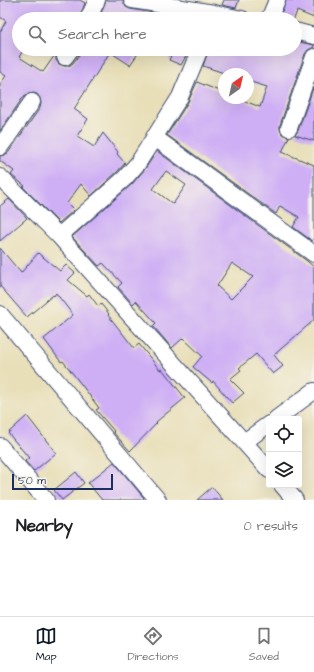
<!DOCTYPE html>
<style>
body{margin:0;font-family:"Architects Daughter",sans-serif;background:#f6f6f6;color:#202124}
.controls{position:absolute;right:12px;bottom:12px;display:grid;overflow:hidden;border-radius:4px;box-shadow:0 4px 16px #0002}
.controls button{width:36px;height:36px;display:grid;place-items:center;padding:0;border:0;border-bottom:1px solid #e0e0e0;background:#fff;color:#202124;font:20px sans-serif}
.compass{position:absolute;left:218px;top:68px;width:36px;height:36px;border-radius:50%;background:#fff;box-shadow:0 4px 16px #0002;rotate:34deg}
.scale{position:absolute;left:12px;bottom:10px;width:101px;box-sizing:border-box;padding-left:4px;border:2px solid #1b2f5e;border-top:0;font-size:11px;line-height:14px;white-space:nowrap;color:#1b2f5e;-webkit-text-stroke:3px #f7f3e8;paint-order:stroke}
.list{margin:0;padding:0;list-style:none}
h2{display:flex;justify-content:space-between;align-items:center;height:52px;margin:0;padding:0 16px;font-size:17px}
h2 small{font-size:13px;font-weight:400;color:#757577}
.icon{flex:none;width:22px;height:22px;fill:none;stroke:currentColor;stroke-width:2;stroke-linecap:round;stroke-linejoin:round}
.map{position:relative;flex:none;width:314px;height:500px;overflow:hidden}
.search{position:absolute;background:#fff;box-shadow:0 4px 16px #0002;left:12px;right:12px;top:12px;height:44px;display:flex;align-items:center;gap:10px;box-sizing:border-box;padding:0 14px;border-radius:22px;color:#757577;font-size:15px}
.sheet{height:116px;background:#fff}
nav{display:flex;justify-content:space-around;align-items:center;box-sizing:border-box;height:56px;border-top:1px solid #e0e0e0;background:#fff;font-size:11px;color:#757577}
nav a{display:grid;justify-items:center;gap:2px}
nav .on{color:#111827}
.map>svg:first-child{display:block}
.building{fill:#ceaef5;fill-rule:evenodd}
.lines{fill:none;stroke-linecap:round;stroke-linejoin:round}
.minor-casing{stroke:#3a496c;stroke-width:18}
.minor{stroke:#fff;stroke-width:16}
</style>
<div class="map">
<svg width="314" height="500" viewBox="0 0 314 500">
<rect width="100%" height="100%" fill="#f7f3e8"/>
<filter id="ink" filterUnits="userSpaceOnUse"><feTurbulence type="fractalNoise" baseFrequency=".025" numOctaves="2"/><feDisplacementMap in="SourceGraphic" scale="8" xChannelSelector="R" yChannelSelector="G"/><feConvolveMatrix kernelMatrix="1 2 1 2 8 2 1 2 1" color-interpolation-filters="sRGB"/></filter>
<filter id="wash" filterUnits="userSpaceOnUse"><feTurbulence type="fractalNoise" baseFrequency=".012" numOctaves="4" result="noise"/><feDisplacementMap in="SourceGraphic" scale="16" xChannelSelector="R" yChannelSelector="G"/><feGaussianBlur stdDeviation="0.9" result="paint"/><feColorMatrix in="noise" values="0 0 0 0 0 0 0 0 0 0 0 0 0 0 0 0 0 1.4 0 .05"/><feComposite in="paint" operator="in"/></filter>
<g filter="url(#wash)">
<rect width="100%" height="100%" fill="#e8dfb9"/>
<g id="blocks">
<path class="building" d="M0 0H80L85 3 79 19H19V49H24L19 57 43 72 59 49 56 55V60L59 64 64 66H69L73 63 79 55 80 49H141L130 65 110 52 74 109 88 119 77 136 94 147 103 133 118 152 117 154 125 163 118 171 91 196 81 184 67 203 74 210 59 223 23 187 25 186 11 175 14 171 0 161V156L4 155 8 153 40 108 41 103 40 98 37 94 33 93 28 94 24 96 0 131V84L6 76 0 72V32L6 21 0 17Z
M106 0H123L126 7 130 9 180 17V19H99Z
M224 0H239L236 8 222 5Z
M286 0H314V18L297 11 294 19H279Z
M295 41 314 45V47L308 50 305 54 280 125V129L282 134 289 137 282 152 314 165V238L312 241 293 227 299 217 280 206 276 214 167 135 188 102 197 82 224 93V98H237L260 107 267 87 248 81V74H227L203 66 209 49H295Z
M158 49H190L181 65 169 60 171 56 157 51Z
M313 88H314V141L295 135 298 131Z
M157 151 307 261 314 267V320L274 355 283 366 273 374 256 354 239 368 241 370 230 379 244 393 232 403 213 381 212 383 193 367 202 356 183 338 172 348 153 326 156 323 136 301 133 304 118 287 122 283 103 263 99 266 72 237 132 184 145 169ZM166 171 186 185 173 204 153 189ZM232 263 253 277 231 299 217 286Z
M9 199 27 218 0 241V206Z
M0 248 21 273 38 253 60 271 66 265 75 273 68 280 87 296 89 294 98 306 101 304 109 314 108 315 134 348 139 344 160 370 162 369 185 398 156 422 157 423 130 451 113 432 114 431 96 410 99 408 81 384 63 361 61 362 44 339 73 315 56 293 54 296 53 295 27 317 0 286Z
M27 416 56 453 34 471 25 461 29 458 8 433Z
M114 462 144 498 142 500H102L88 483Z
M76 472 84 483 62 500 54 490Z
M212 487 223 500H197Z"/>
</g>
</g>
<g filter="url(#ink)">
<use href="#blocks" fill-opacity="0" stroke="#3a496c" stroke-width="1"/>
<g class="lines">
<g class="minor-casing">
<path id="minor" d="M132 0 214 13 242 19
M88 19 97 0
M269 19 277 0
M295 31 314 36
M65 57 71 49
M289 128 314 57
M154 137 314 254
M0 147 32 102
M0 177 59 236 269 470
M59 236 125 178 138 163 180 97 200 49
M0 314 158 500
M276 419 314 391
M244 442 269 424
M0 446 46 500
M282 485 295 500"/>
</g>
<use href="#minor" class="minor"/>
</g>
</g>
</svg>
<div class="controls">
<button><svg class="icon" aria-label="locate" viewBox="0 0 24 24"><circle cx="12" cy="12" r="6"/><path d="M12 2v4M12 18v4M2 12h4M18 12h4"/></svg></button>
<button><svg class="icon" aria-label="layers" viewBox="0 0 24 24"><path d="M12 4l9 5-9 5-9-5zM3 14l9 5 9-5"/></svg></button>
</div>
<svg class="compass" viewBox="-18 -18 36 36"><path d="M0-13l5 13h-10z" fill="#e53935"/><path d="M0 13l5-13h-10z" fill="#757577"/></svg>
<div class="scale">50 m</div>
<div class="search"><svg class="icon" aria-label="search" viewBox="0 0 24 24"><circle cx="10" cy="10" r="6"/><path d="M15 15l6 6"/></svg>Search here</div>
</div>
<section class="sheet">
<h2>Nearby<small>0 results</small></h2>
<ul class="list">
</ul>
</section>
<nav>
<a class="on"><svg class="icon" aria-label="map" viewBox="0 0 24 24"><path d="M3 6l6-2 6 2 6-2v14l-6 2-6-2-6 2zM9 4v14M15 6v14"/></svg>Map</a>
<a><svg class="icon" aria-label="directions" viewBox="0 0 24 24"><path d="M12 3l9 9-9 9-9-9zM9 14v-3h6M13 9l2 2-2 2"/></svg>Directions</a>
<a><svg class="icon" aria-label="saved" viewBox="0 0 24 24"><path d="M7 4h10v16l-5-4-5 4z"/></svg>Saved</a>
</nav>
